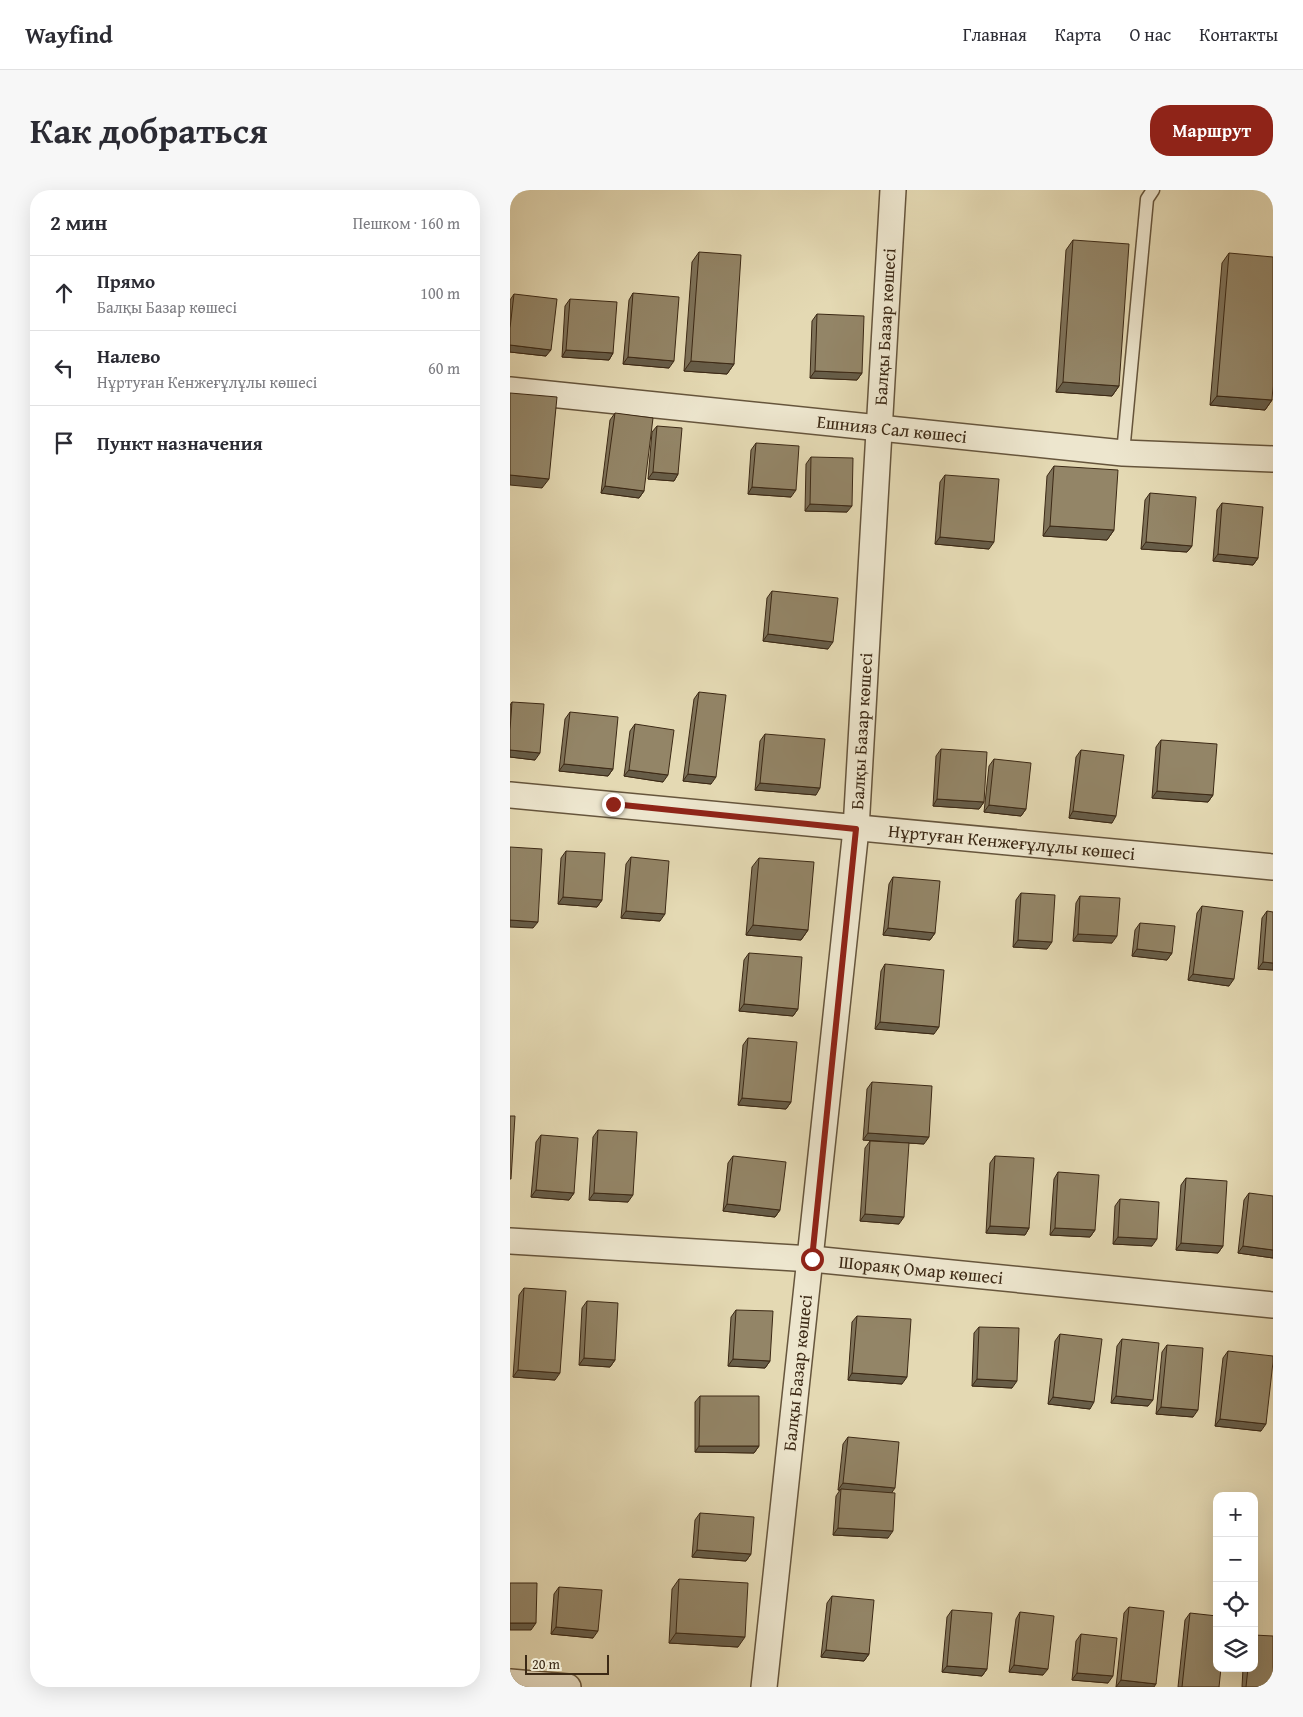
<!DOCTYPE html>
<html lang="ru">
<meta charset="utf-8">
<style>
body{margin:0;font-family:"Gentium Book Plus",serif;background:#f7f7f7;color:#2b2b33}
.controls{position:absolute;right:15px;bottom:15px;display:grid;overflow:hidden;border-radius:10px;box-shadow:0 5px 20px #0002}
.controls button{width:45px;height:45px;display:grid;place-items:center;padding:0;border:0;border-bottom:1px solid #e1e1e2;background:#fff;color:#2b2b33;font:25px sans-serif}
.scale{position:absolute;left:15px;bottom:12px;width:84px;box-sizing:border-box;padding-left:5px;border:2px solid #3c2915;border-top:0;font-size:14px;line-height:18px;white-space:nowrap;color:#3c2915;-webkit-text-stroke:4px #ede6ce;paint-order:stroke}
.stop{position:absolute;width:15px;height:15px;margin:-11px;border:4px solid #8f2418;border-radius:50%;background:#fff}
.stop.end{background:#8f2418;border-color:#fff;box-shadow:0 1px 5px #0008}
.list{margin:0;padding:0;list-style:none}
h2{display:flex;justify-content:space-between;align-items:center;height:65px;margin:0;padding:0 20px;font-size:21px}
h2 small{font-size:16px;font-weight:400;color:#7c7c81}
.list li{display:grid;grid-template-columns:32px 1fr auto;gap:15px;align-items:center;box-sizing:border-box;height:75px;padding:0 20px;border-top:1px solid #e1e1e2}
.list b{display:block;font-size:19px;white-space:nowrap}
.list p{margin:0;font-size:16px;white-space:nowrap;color:#7c7c81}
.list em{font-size:16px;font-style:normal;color:#7c7c81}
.icon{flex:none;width:28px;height:28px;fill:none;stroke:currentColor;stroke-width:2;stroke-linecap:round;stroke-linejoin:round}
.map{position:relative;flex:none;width:763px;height:1497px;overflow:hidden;border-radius:20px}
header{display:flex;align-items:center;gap:30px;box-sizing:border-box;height:70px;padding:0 25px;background:#fff;border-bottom:1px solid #e1e1e2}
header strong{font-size:24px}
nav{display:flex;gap:28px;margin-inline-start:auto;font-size:18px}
.intro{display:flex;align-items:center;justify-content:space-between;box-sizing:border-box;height:120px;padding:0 30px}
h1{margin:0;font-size:35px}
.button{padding:12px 22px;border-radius:20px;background:#8f2418;color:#fff;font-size:18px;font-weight:700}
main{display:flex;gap:30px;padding:0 30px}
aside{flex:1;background:#fff;border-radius:20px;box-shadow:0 5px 20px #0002}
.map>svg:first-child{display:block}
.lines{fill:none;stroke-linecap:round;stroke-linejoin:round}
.lane-casing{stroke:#66553c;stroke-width:15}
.street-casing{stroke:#66553c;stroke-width:28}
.lane{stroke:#ede6ce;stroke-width:12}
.street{stroke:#ede6ce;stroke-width:25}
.wall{fill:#7e7259;stroke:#3c2915}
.shaded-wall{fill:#675d48;stroke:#3c2915}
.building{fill:#938567;stroke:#3c2915}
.route{stroke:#8f2418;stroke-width:6}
.labels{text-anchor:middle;stroke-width:4.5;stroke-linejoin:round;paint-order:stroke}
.street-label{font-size:18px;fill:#3c2915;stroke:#ede6ce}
</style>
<header>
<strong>Wayfind</strong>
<nav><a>Главная</a><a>Карта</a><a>О нас</a><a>Контакты</a></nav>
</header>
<div class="intro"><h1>Как добраться</h1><a class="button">Маршрут</a></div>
<main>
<aside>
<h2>2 мин<small>Пешком · 160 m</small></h2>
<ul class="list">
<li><svg class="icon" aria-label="ahead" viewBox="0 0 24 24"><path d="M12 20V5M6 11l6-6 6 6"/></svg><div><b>Прямо</b><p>Балқы Базар көшесі</p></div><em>100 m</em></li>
<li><svg class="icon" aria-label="left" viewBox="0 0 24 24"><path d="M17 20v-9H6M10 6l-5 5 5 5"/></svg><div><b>Налево</b><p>Нұртуған Кенжеғұлұлы көшесі</p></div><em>60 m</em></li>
<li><svg class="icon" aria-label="arrive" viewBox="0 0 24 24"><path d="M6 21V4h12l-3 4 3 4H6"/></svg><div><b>Пункт назначения</b></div></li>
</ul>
</aside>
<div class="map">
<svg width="763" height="1497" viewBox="0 0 763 1497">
<rect width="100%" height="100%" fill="#e4d9b3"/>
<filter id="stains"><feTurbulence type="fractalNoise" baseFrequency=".004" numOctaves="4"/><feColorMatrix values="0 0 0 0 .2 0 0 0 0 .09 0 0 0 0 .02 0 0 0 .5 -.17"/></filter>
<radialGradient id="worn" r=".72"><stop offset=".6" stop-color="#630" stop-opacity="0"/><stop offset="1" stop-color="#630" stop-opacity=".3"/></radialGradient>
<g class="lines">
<g class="lane-casing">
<path id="lane" d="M613 263 637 9 643 0"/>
</g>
<g class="street-casing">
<g id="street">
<path id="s1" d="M0 200 613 263 763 269"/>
<path id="s2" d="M0 605 763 677"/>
<path id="s3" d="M0 1051 302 1069 763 1115"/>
<path d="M0 1492 58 1497"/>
<path id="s4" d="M254 1497 346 639 383 0"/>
</g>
</g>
<use href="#lane" class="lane"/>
<use href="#street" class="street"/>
</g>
<path class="wall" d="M563 50 609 196 602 206 546 202 556 60Z
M189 62 224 174 217 184 174 181 182 72Z
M719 63 762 210 755 220 700 215 712 73Z
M123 103 159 178 113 174 119 110Z
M4 104 36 166 0 162V110Z
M60 109 103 163 99 170 52 167 55 116Z
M307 124 352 183 347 190 300 188 302 131Z
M105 223 134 301 129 308 91 303 100 230Z
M147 236 168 284 164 291 138 289 142 242Z
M246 253 281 307 238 304 241 260Z
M301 267 337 322 295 321 296 274Z
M544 276 604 340 597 350 533 346 537 286Z
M435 285 479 359 425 354 430 292Z
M640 303 682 356 677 362 631 359 635 310Z
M712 313 748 368 743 375 703 371 707 320Z
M262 401 318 459 253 451 257 408Z
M189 502 201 594 173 591 184 509Z
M2 512 25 570 0 567V515Z
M60 522 103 579 98 586 49 581 55 529Z
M125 534 153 592 114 586 120 541Z
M255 544 306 605 245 600 250 551Z
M651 550 703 605 698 612 642 608 646 557Z
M431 559 474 612 469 619 423 616 426 566Z
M571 560 602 633 559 628 566 567Z
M484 569 516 619 511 626 474 622 479 576Z
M56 661 92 710 87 717 48 714 51 668Z
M121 667 150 731 111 728 116 674Z
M249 668 298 740 291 750 236 745 242 677Z
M383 687 425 743 420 750 373 745 379 694Z
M511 703 537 759 503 757 506 710Z
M570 706 602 753 563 751 566 713Z
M692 716 719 796 678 790 687 723Z
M757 721 763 780 748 779 752 728Z
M630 733 662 763 657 770 622 766 625 740Z
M239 763 288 819 283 826 229 821 234 770Z
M375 774 424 844 365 839 371 781Z
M238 848 281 912 276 919 228 915 233 855Z
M362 892 414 954 353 950 357 899Z
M88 940 118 1012 79 1010 83 947Z
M31 945 64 1003 59 1010 21 1007 26 952Z
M360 951 389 1034 350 1031 355 958Z
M223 966 270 1020 265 1027 213 1021 218 973Z
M485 966 519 1038 515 1045 476 1043 480 973Z
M548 982 585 1040 580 1047 540 1045 544 989Z
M676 988 713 1056 708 1063 666 1060 671 995Z
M739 1003 763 1068 728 1063 734 1010Z
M610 1009 642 1056 603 1054 605 1016Z
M14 1098 45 1190 3 1187 9 1105Z
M77 1111 105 1170 100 1177 69 1175 72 1118Z
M226 1120 260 1171 255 1178 218 1176 221 1127Z
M347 1126 392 1194 338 1190 342 1132Z
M469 1137 502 1198 462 1196 464 1143Z
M550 1144 580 1219 538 1214 545 1151Z
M612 1149 638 1216 601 1213 607 1156Z
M657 1155 683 1227 646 1224 652 1162Z
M718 1161 751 1241 705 1236 713 1168Z
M190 1206 249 1256 244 1263 185 1262V1212Z
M338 1247 382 1302 378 1348 323 1345 326 1306 330 1300H328L333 1254Z
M190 1323 241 1364 236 1371 182 1367 185 1330Z
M169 1389 228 1457 159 1453 162 1399Z
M49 1397 83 1448 41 1444 44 1404Z
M322 1406 359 1464 354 1471 311 1467 317 1413Z
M619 1417 646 1494 606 1497 614 1423Z
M442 1420 477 1479 472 1486 432 1482 437 1427Z
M510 1422 533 1485 499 1482 506 1429Z
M680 1423 709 1497H668L675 1430Z
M571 1444 598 1493 562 1490 566 1451Z
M733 1478H744L763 1497H732Z"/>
<path class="shaded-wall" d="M0 155 41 160 36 166 0 162Z
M56 160 103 163 99 170 52 167Z
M118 167 164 171 159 178 113 174Z
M181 171 224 174 217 184 174 181Z
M305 181 352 183 347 190 300 188Z
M553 192 609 196 602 206 546 202Z
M707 206 762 210 755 220 700 215Z
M143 282 168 284 164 291 138 289Z
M0 285 39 289 32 298 0 295Z
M95 296 134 301 129 308 91 303Z
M242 297 286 300 281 307 238 304Z
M300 314 342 316 337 322 295 321Z
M540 336 604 340 597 350 533 346Z
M430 347 484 352 479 359 425 354Z
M636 352 682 356 677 362 631 359Z
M708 364 748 368 743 375 703 371Z
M258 444 323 452 318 459 253 451Z
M0 560 30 563 25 570 0 567Z
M54 574 103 579 98 586 49 581Z
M119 580 158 585 153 592 114 586Z
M178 584 206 587 201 594 173 591Z
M250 593 310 598 306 605 245 600Z
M647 601 703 605 698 612 642 608Z
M427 609 474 612 469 619 423 616Z
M479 615 516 619 511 626 474 622Z
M563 621 606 626 602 633 559 628Z
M53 707 92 710 87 717 48 714Z
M116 721 155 724 150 731 111 728Z
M0 730 28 732 23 738 0 737Z
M243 735 298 740 291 750 236 745Z
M378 738 425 743 420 750 373 745Z
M568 744 607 746 602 753 563 751Z
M508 750 542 752 537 759 503 757Z
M627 759 662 763 657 770 622 766Z
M753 772 763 773V780L748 779Z
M683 784 724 789 719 796 678 790Z
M234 814 288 819 283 826 229 821Z
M370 832 429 837 424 844 365 839Z
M232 908 281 912 276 919 228 915Z
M358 943 419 947 414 954 353 950Z
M26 1000 64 1003 59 1010 21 1007Z
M84 1003 123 1005 118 1012 79 1010Z
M217 1014 270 1020 265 1027 213 1021Z
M355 1024 394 1027 389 1034 350 1031Z
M480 1036 519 1038 515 1045 476 1043Z
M545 1038 585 1040 580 1047 540 1045Z
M608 1047 647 1049 642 1056 603 1054Z
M671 1053 713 1056 708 1063 666 1060Z
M733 1056 763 1060V1068L728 1063Z
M74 1168 105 1170 100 1177 69 1175Z
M223 1169 260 1171 255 1178 218 1176Z
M8 1180 50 1183 45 1190 3 1187Z
M342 1183 397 1187 392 1194 338 1190Z
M467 1189 507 1191 502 1198 462 1196Z
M606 1206 643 1210 638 1216 601 1213Z
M543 1207 584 1212 580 1219 538 1214Z
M651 1217 688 1220 683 1227 646 1224Z
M710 1229 756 1234 751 1241 705 1236Z
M189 1256H249L244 1263 185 1262Z
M333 1293 385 1298 380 1305 331 1299 330 1300H328Z
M328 1338 383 1341 378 1348 323 1345Z
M187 1360 241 1364 236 1371 182 1367Z
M0 1433H26L21 1440H0Z
M46 1437 88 1441 83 1448 41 1444Z
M166 1443 235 1447 228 1457 159 1453Z
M316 1460 359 1464 354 1471 311 1467Z
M504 1475 538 1479 533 1485 499 1482Z
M437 1476 477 1479 472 1486 432 1482Z
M567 1483 603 1486 598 1493 562 1490Z
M611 1490 646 1494 644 1497H606Z"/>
<path class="building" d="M563 50 619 54 609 196 553 192Z
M189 62 231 65 224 174 181 171Z
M719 63 763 67V196L762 210 707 206Z
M123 103 169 107 164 171 118 167Z
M4 104 47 109 41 160 0 155V138Z
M60 109 107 112 103 163 56 160Z
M307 124 354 126 352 183 305 181Z
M0 203 47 207 39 289 0 285Z
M105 223 143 228 134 301 95 296Z
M147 236 172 238 168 284 143 282Z
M246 253 289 256 286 300 242 297Z
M301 267 343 268 342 316 300 314Z
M544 276 608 280 604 340 540 336Z
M435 285 489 289 484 352 430 347Z
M640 303 686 307 682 356 636 352Z
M712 313 753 317 748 368 708 364Z
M262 401 328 408 323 452 258 444Z
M189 502 216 505 206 587 178 584Z
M2 512 34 514 30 563 0 560V540Z
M60 522 108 527 103 579 54 574Z
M125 534 164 540 158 585 119 580Z
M255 544 315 549 310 598 250 593Z
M651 550 707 554 703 605 647 601Z
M431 559 477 562 474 612 427 609Z
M571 560 614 565 606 626 563 621Z
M484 569 521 573 516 619 479 615Z
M0 657 32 659 28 732 0 730Z
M56 661 95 663 92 710 53 707Z
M121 667 159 671 155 724 116 721Z
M249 668 304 672 298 740 243 735Z
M383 687 430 691 425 743 378 738Z
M511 703 545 705 542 752 508 750Z
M570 706 610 708 607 746 568 744Z
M692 716 733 721 724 789 683 784Z
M757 721 763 722V773L753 772Z
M630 733 665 736 662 763 627 759Z
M239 763 292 767 288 819 234 814Z
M375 774 434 780 429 837 370 832Z
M238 848 287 852 281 912 232 908Z
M362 892 422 896 419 947 358 943Z
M0 926H5L1 989H0Z
M88 940 127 942 123 1005 84 1003Z
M31 945 68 948 64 1003 26 1000Z
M360 951 399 953 394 1027 355 1024Z
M223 966 276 972 270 1020 217 1014Z
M485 966 524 968 519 1038 480 1036Z
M548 982 589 985 585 1040 545 1038Z
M676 988 717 991 713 1056 671 1053Z
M739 1003 763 1006V1060L733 1056Z
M610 1009 649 1012 647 1049 608 1047Z
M14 1098 56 1101 50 1183 8 1180Z
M77 1111 108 1113 105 1170 74 1168Z
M226 1120 263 1121 260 1171 223 1169Z
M347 1126 401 1129 397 1187 342 1183Z
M469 1137 509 1138 507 1191 467 1189Z
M550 1144 592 1149 584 1212 543 1207Z
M612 1149 649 1153 643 1210 606 1206Z
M657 1155 693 1158 688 1220 651 1217Z
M718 1161 763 1166V1172L756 1234 710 1229Z
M190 1206H249V1256H189Z
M338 1247 389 1252 385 1298 333 1293Z
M331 1299 385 1303 383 1341 328 1338Z
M190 1323 244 1327 241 1364 187 1360Z
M169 1389 238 1393 235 1447 166 1443Z
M0 1393H27L26 1433H0Z
M49 1397 92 1400 88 1441 46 1437Z
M322 1406 364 1410 359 1464 316 1460Z
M619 1417 654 1421 646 1494 611 1490Z
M442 1420 482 1423 477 1479 437 1476Z
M510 1422 544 1426 538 1479 504 1475Z
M680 1423 707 1426V1478H711L709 1497H672Z
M571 1444 607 1448 603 1486 567 1483Z
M744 1445 763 1446V1497H736L738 1478H744Z"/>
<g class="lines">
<path class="route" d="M103 614 346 639 302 1069"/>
</g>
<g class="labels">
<g class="street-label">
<text dy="6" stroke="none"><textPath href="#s4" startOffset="1366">Балқы Базар көшесі</textPath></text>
<text dy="6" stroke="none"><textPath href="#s1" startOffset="384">Ешнияз Сал көшесі</textPath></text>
<text dy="6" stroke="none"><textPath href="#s4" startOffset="961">Балқы Базар көшесі</textPath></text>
<text dy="6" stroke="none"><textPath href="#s2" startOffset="504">Нұртуған Кенжеғұлұлы көшесі</textPath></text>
<text dy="6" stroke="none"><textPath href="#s3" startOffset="412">Шораяқ Омар көшесі</textPath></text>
<text dy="6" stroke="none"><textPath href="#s4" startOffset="316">Балқы Базар көшесі</textPath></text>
</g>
</g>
<rect width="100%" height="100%" filter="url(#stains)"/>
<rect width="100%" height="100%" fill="url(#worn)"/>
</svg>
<div class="controls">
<button>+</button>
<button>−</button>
<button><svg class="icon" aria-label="locate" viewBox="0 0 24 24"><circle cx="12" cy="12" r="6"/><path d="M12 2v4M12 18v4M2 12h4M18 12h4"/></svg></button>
<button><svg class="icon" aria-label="layers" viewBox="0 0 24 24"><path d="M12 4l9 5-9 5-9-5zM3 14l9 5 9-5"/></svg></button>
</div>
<div class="scale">20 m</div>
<div class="stop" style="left:302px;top:1069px"></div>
<div class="stop end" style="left:103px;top:614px"></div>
</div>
</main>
